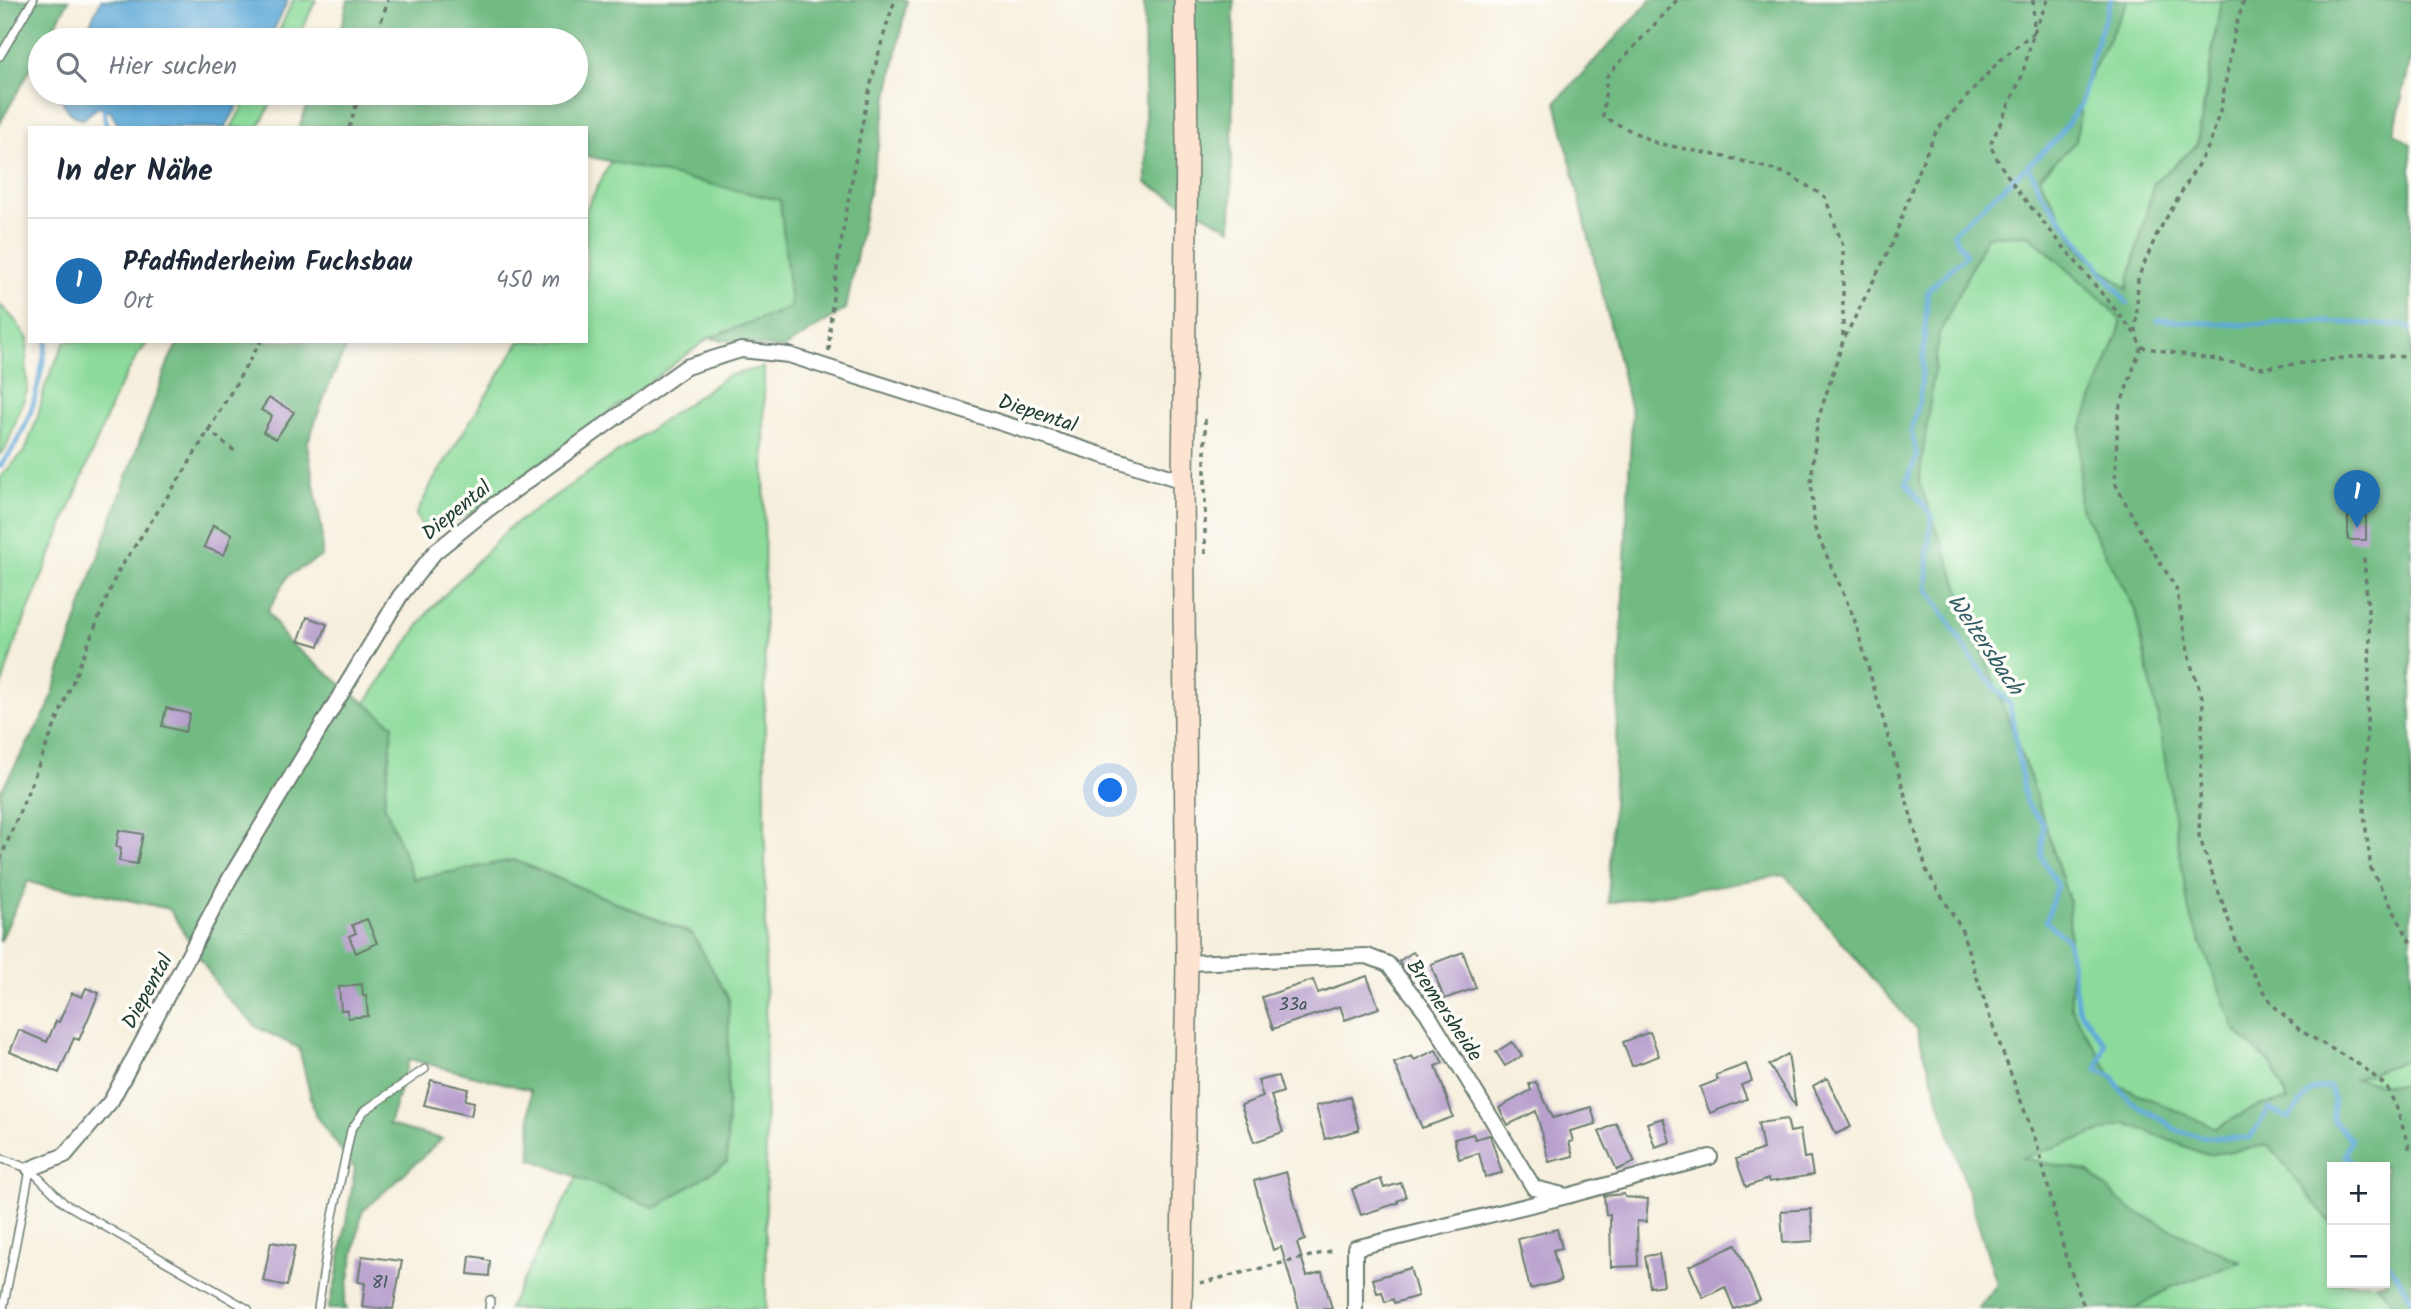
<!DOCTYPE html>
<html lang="de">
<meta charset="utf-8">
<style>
body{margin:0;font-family:Kalam,sans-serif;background:#f6f6f7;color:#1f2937}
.controls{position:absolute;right:21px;bottom:21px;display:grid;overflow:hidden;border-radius:0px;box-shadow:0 4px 10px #0003}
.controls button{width:63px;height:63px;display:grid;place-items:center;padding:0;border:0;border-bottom:2px solid #e0e1e3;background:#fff;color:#1f2937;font:35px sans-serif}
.you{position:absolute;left:1111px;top:791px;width:24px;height:24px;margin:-18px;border:5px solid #fff;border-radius:50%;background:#1a73e8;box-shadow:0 0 0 10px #1a73e833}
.badge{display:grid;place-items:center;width:46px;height:46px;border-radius:50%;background:#1f6fb2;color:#fff;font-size:23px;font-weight:700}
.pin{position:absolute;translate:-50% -58px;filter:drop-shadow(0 2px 4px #0008)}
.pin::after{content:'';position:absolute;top:37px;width:24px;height:21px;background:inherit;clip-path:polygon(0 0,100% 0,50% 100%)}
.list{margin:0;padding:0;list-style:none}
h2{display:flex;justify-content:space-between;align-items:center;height:91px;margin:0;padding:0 28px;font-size:30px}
h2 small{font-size:23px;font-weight:400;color:#747a83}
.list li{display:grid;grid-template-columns:46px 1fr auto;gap:21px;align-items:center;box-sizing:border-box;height:126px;padding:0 28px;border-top:2px solid #e0e1e3}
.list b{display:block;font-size:26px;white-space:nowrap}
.list p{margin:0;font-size:23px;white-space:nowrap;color:#747a83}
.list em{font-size:23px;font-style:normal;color:#747a83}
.icon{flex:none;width:38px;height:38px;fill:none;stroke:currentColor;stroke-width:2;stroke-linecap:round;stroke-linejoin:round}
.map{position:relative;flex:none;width:2411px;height:1309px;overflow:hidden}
.search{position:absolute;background:#fff;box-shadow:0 4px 10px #0003;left:28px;top:28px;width:560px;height:77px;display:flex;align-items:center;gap:18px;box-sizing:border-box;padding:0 24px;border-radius:38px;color:#747a83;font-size:26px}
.panel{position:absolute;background:#fff;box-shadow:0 4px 10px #0003;left:28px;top:126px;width:560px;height:217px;border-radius:0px}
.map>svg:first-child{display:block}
.green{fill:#8cdb9b;stroke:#568c68;stroke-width:2}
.forest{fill:#71bb83;stroke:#487c5c;stroke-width:2;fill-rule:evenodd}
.water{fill:#61aad8;stroke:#407486;stroke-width:2}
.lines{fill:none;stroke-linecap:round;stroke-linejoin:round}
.stream{stroke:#61aad8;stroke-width:5}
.building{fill:#b8a0cd}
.service-casing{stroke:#6a7b6f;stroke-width:10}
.minor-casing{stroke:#6a7b6f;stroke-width:18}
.secondary-casing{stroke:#6a7b6f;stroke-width:24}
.path{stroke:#6a7b6f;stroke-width:3.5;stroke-dasharray:5 5;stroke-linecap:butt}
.service{stroke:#fff;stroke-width:7}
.minor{stroke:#fff;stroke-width:14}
.secondary{stroke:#fde4d1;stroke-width:21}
.labels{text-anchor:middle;stroke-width:7;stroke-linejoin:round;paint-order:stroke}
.number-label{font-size:18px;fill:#45565a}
.street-label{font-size:21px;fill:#1f3d34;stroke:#fdfcf7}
.water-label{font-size:23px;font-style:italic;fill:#335e65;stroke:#fdfcf7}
</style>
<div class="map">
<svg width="2411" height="1309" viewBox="0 0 2411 1309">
<rect width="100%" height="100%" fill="#fdfcf7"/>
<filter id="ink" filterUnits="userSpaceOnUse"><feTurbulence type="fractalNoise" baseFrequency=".0143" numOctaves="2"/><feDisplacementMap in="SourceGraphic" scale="14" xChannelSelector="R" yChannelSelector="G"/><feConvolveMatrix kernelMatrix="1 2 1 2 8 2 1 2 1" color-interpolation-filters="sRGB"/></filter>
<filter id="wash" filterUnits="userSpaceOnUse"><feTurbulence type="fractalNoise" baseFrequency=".00686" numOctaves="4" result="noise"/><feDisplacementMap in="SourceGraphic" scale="28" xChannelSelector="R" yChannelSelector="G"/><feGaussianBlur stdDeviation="1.57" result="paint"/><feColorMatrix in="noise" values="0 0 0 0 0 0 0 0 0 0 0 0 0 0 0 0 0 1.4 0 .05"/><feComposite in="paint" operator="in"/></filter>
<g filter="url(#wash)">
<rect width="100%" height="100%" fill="#f6efdd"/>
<path class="green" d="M293 0H316L297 40H275Z
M2128 0H2221L2197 145 2154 183 2127 289 2079 249 2039 177 2076 141 2083 90Z
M250 93H277L258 128H231Z
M611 161 781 200 792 307 709 338 481 508 427 535 416 515 432 483 520 341H586V209Z
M2029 235 2099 297 2120 319 2119 331 2079 504 2135 609 2160 727 2235 1030 2272 1065 2288 1100 2258 1106 2216 1128 2117 1085 2071 1008 2069 901 2031 780 1919 482 1939 334 1986 236Z
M0 305 15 320 28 339 26 370 28 388 6 448 0 454Z
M65 341H149L137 356 117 391 14 646 0 691V477L25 451 38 416 45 386Z
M764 367 766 1309H508L577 1177 656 1208 693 934 514 860 414 879 384 804 393 725 365 704 429 611 509 528 727 376Z
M2411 1058V1083L2395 1086 2353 1079Z
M2126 1123 2207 1155 2269 1145 2332 1225V1283H2377L2398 1309H2135L2169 1288 2240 1262 2128 1209 2089 1172 2020 1158Z"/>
<path class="forest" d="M0 0H69L47 40H40V52L0 123Z
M348 0H907L846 309 782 349 709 338 791 307 780 200 586 156V128H299L312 93H576V40H338Z
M1144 0H1234L1231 229 1146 183Z
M1651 0H2128L2083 90 2076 141 2039 177 2079 249 2127 289 2154 183 2198 145 2221 0H2411V57L2394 133 2411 144V1058L2355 1079 2395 1086 2411 1083V1309H2398L2377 1283H2385V1167H2332V1225L2269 1145 2207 1155 2126 1123 2022 1158 2089 1172 2129 1209 2241 1262 2169 1288 2135 1309H1978L1997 1284 1917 1030 1785 875 1608 903 1632 415 1556 102ZM2029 235 2099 297 2120 319 2119 331 2081 429 2079 504 2135 609 2160 727 2189 912 2235 1030 2272 1065 2288 1100 2258 1106 2216 1128 2117 1085 2071 1008 2069 901 2031 780 1919 482 1939 334 1987 236Z
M179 341H349L328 387 307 444 322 531V556L288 576 268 611 287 641 393 725 384 804 414 879 514 860 693 935 729 999 727 1162 656 1208 531 1159 530 1090 409 1059 389 1125 442 1139 362 1212 344 1304 347 1309H328L336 1281 355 1169 315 1115 299 1048 258 1028 223 994 169 909 84 890 46 887 28 881 0 942V792L48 708 92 574 169 360Z"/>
<path class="water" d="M101 0H288L269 40H82Z
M59 93H245L225 128H120L110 111 98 107 83 119C69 116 64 106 59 93Z"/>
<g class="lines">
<path class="stream" d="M2111 0 2094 50 2081 104 2056 140 1953 233 1966 255 1928 290 1920 398 1911 431 1917 456 1906 483 1932 516 1928 552V589L1974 662 2010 705 2026 803 2043 823 2042 858 2057 885 2046 921 2068 941 2078 1008 2105 1044 2097 1070 2113 1076C2123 1098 2134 1105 2156 1116 2164 1120 2171 1128 2179 1131 2201 1139 2227 1138 2250 1138L2269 1109 2289 1118 2311 1090 2330 1086 2334 1103 2333 1120 2351 1139 2345 1155 2357 1167
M103 93 106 128
M2029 166 2040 192 2127 303
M2157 320 2241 325 2298 321 2402 325 2411 329
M0 466C32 429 38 387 47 341
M2385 1257 2411 1298"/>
</g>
<g id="blocks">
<path class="building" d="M269 398 294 412 276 439 263 432 272 416 261 410Z
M2348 516H2366V540H2348Z
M213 525 232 534 224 555 204 547Z
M307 617 327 624 319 646 299 640Z
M166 708 190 714 185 732 162 726Z
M119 830 143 834 137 864 119 861 121 848 116 847Z
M367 919 377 943 356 953 349 936 356 933 352 925Z
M1413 952 1425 967 1411 977 1399 961Z
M1463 952 1476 988 1444 999 1431 964Z
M1367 976 1379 1008 1345 1020 1340 1006 1273 1029 1262 997 1313 980 1318 993Z
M362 984 363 996 366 995 368 1016 348 1018 347 1010H341L339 987Z
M86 988 99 993 79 1040 74 1038 59 1073 10 1052 19 1030 47 1042 56 1021 59 1022 72 993 82 997Z
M1650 1032 1659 1056 1632 1066 1623 1042Z
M1512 1042 1522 1056 1505 1066 1496 1052Z
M1436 1050 1443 1063 1436 1066 1453 1117 1422 1128 1394 1063 1412 1056 1414 1060Z
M1788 1054 1796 1107 1769 1065Z
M1746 1064 1752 1081 1741 1085 1747 1099 1710 1113 1700 1087 1718 1080 1716 1075Z
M1278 1076 1283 1092 1271 1096 1283 1132 1254 1142 1241 1105 1263 1097 1258 1081Z
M1827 1078 1851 1127 1836 1134 1813 1086Z
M431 1080 468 1089 465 1100 474 1102 471 1116 424 1105Z
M1536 1082 1553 1118 1591 1107 1596 1124 1570 1131 1573 1141 1569 1142 1573 1156 1549 1162 1536 1111 1508 1125 1499 1108 1531 1090 1529 1084Z
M1350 1097 1359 1130 1325 1139 1316 1106Z
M1663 1118 1670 1142 1655 1147 1647 1123Z
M1787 1119 1790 1132 1800 1130 1804 1158 1810 1157 1813 1175 1769 1182 1768 1179 1746 1187 1736 1159 1763 1149 1758 1123Z
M1616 1123 1635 1162 1617 1170 1599 1132Z
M1473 1134 1475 1139 1490 1135 1502 1173 1485 1177 1479 1153 1459 1159 1454 1139Z
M1286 1172 1305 1240 1297 1243 1307 1276 1322 1272 1332 1309H1299L1281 1247 1273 1250 1254 1181Z
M1381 1179 1384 1188 1401 1183 1406 1197 1397 1201 1398 1203 1361 1215 1352 1189Z
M1624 1194 1625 1197 1648 1199 1646 1222 1637 1221 1638 1266 1611 1267 1610 1214 1606 1215 1604 1196Z
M1811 1209 1813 1241 1783 1243 1781 1211Z
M1557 1229 1562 1248 1553 1250 1561 1281 1530 1289 1518 1239Z
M271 1242 295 1246 287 1286 263 1281Z
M1736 1245 1760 1300 1734 1309 1725 1287 1703 1298 1689 1266Z
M1659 1254 1664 1285 1650 1287 1645 1256Z
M362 1256 402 1261 393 1309 362 1307 365 1283 358 1282Z
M470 1256 484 1258V1260L490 1261 489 1276 468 1274Z
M1410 1268 1418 1296 1394 1303 1393 1299 1385 1302 1382 1292 1377 1293 1373 1279Z"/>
</g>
</g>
<g filter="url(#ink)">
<use href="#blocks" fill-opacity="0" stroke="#6a7b6f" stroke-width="2"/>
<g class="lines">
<g class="service-casing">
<path id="service" d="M0 56 33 0
M0 1158 30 1169 64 1203 248 1309
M3 1309 30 1170
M318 1309 329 1235 351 1130 364 1111 425 1069
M489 1309 490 1300"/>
</g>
<g class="minor-casing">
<path id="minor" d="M1187 963 1367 956 1388 964 1427 1013 1534 1188 1567 1196
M30 1169 65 1155 111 1101 230 878 400 596 435 552 487 510 686 367 741 350 789 355 1183 481
M1355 1309V1248L1567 1196 1710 1157"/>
</g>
<g class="secondary-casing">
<path id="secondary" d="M1181 1309 1187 963 1183 481 1187 143 1185 0"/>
</g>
<path class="path" d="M1677 0 1607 76 1603 117 1656 143 1735 159 1788 174 1825 197 1843 246V338
M2033 0 2034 30
M2048 0 2034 32 2022 76 1990 145 1999 163 2021 195 2136 335 2141 347 2118 412 2115 483 2140 530 2176 588 2190 662 2203 700 2199 836 2239 950 2272 1004 2301 1031 2363 1067 2386 1086 2396 1106 2411 1153
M2034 32 1998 62 1937 130 1918 171 1893 242 1843 341 1817 423 1811 483 1815 529 1854 618 1927 872 1961 928 1989 1015 2038 1147 2066 1258 2085 1309
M375 40 388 0
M349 128 360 93
M2136 333 2138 278 2157 234 2210 144 2221 107 2235 29 2244 0
M2141 347 2263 368 2367 355 2411 357
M829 351C830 305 838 260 846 214 858 142 871 69 895 0
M207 429 237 453
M1205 554V419
M2364 558 2370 638 2364 814 2371 869 2411 943
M0 860 117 573 185 470 261 341
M1200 1283 1331 1251"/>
<use href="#service" class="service"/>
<use href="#minor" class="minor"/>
<use href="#secondary" class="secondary"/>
</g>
</g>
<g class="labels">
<g class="number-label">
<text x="1293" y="1010">33a</text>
<text x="380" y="1288">81</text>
</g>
<g class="street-label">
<text transform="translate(1038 413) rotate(18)" y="7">Diepental</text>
<text transform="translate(456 510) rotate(-39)" y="7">Diepental</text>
<text transform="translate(147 991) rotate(-61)" y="7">Diepental</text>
<text transform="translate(1445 1010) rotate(56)" y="7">Bremersheide</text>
</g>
<g class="water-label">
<text transform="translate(1986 644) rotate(56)" y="8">Weltersbach</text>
</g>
</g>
</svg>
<div class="controls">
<button>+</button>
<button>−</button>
</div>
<div class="you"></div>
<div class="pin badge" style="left:2357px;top:528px">1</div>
<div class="search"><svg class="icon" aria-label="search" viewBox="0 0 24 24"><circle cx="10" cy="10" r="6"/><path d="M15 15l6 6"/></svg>Hier suchen</div>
<section class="panel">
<h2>In der Nähe<small></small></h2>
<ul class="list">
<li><span class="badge">1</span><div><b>Pfadfinderheim Fuchsbau</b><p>Ort</p></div><em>450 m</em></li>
</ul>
</section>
</div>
